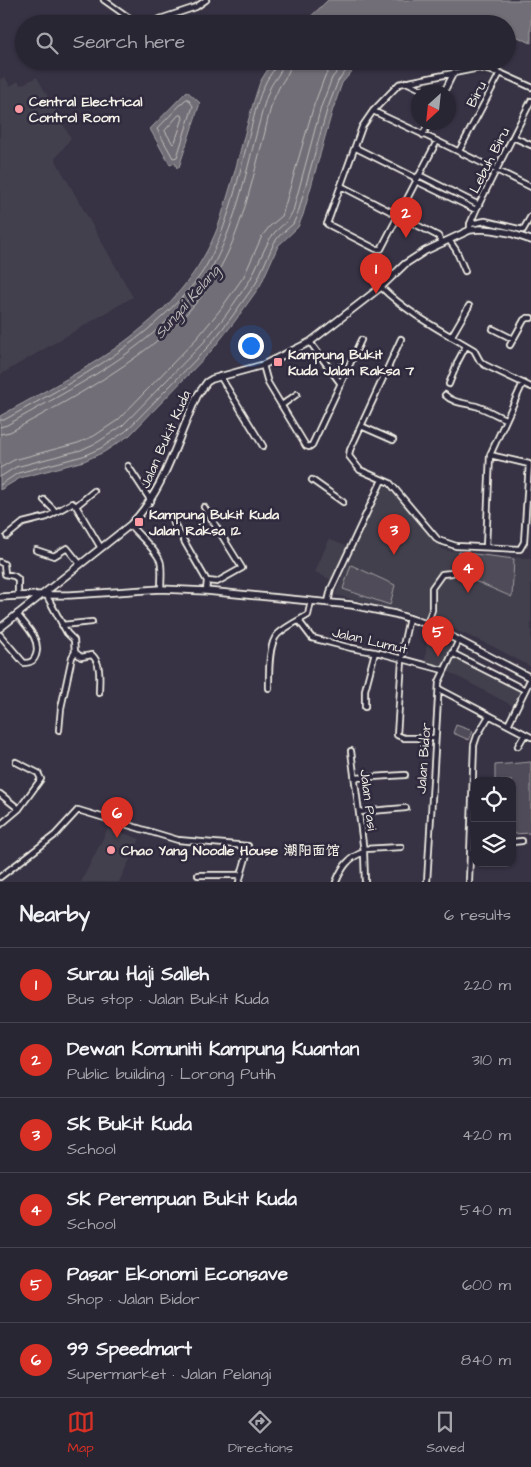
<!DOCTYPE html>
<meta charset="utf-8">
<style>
body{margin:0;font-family:"Architects Daughter","LXGW WenKai TC",sans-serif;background:#312e3b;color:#f1f3f6}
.controls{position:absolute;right:15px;bottom:15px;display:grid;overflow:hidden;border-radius:10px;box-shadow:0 1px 4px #0004}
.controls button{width:45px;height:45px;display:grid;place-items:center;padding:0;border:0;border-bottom:1px solid #45434e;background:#292633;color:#f1f3f6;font:25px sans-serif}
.compass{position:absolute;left:411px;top:85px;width:45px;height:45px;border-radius:50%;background:#292633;box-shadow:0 1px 4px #0004;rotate:207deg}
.you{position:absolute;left:250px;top:345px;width:18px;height:18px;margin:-12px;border:4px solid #fff;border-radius:50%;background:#1a73e8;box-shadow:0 0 0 8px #1a73e833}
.badge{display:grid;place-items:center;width:32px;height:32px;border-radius:50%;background:#d93025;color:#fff;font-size:16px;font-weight:700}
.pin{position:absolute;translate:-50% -41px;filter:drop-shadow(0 1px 2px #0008)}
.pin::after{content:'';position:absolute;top:26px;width:18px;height:15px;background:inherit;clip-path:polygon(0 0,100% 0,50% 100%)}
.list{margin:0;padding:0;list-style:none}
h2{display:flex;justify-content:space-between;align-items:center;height:65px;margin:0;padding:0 20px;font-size:21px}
h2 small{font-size:16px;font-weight:400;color:#a5a5ac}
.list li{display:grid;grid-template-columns:32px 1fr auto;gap:15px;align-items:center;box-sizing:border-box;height:75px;padding:0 20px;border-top:1px solid #45434e}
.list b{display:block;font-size:19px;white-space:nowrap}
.list p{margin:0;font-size:16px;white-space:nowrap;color:#a5a5ac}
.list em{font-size:16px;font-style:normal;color:#a5a5ac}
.icon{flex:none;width:28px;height:28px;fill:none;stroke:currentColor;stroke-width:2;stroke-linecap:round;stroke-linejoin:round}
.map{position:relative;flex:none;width:531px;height:882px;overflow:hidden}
.search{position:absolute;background:#292633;box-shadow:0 1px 4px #0004;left:15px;right:15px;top:15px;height:55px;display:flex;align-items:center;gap:12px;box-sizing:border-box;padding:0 18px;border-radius:28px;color:#a5a5ac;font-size:19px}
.sheet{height:515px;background:#292633}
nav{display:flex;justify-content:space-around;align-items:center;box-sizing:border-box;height:70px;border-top:1px solid #45434e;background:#292633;font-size:14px;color:#a5a5ac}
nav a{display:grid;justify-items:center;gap:2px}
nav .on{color:#d93025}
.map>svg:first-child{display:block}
.built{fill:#433f4e}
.green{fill:#504b59;stroke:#a29ea0}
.water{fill:#726e77;stroke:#a6a2a4}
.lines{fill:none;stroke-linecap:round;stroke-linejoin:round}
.shore{stroke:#c0bdbb;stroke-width:1}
.minor-casing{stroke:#f4f1e8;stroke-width:8}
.tertiary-casing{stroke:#f4f1e8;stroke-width:9}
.minor{stroke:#2f2a3d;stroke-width:4.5}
.tertiary{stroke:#2f2a3d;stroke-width:5.5}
.poi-dot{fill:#ff9aa2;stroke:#2f2a3d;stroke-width:2}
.labels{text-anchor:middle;stroke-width:5;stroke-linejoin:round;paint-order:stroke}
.street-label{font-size:14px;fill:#f4f1e8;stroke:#2f2a3d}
.poi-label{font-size:14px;font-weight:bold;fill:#f4f1e8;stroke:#2f2a3d;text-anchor:start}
.water-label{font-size:15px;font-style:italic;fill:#bab6b5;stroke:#2f2a3d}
</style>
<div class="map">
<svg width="531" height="882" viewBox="0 0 531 882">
<rect width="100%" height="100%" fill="#373244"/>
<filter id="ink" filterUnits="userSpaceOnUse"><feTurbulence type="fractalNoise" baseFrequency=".02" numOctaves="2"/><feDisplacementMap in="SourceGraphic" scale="10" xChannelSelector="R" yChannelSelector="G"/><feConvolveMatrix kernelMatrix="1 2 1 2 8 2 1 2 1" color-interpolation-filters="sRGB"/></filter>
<g filter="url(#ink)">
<path class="built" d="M5 77 10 86 18 81 21 85 37 77 71 138 55 159 133 297 0 375V79Z
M382 485 393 491 443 550 531 559V667L494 647 423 616 335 595Z
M329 539 348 547 333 581 315 572Z
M427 635 525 685 515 707 441 668 425 664Z
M112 829 140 839 119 882H81L107 830Z"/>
<path class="green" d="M459 552 514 559 512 597 463 576 466 568 456 563Z
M351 565 395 585 390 605 343 589Z
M456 725 473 731 469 740 453 733Z
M531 762V833L512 834V781H495V765Z"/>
<path class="water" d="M328 0H531V43L507 32V24H303Z
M273 61H361L342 83 332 112 303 215 298 227 278 246 260 286 235 321 212 350 130 435 104 452 84 461 20 478 0 490V416C82 370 176 326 215 234 220 223 223 210 227 198 239 160 247 120 260 82Z
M187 91 200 103 179 167 177 168 175 163 170 165 150 129Z"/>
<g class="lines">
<path class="shore" d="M188 99 193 106 177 157 173 158 157 129 185 100Z
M179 115H182L183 118 175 142 173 144 165 131Z
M0 420H4C60 389 116 360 163 316 178 302 194 286 205 268 229 226 239 174 251 128 255 113 258 98 265 84 268 76 276 70 277 61
M0 427 7 425C64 393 121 364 168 320 184 305 199 289 210 271 234 229 245 178 257 131 261 117 264 102 270 88 274 79 283 72 283 61
M0 434 10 432C80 394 175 345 216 275 242 232 252 180 265 132 268 118 271 104 277 92 281 81 291 74 291 61
M0 468 14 460 78 443 94 436 118 420 198 337 220 310 244 276 262 236 270 226 282 216 314 105 325 76 336 61
M0 477 16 467 81 450 98 442 122 426 204 342 226 315 250 280 269 240 275 232 288 220 293 211 321 107 332 78 346 61
M0 485 18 473 83 456 101 448 126 431 208 347 231 318 256 283 274 243 279 236 293 224 298 213 327 110 338 81 354 61"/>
<g class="minor-casing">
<path id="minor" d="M104 0 138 24
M153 24 157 20 196 7 206 0
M406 82 427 92
M444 92 454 72
M373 111 437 141 531 187
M423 135 429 122
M513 137 531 145
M437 141 381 249H376L327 224 362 127 373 111 399 84 479 68 500 73 531 87
M356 148 414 177 416 181 476 210
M459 151 500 73
M418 176 419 175 479 205
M341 186 438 236 443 243
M470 224 485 221 523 230 531 216
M470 230V224L476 210 531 101
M449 240 456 250 465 271
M381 287C407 313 442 331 474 350L480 361 485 365 531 387
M493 329 513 339
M451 337 469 306
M401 339 350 450 349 456 360 470 390 483 438 540 456 546 520 549 524 542 529 464 490 455
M310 342 341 384
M510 345 524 320 527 318H531
M263 365 268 383 306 446 309 447 312 445 361 340
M220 376 263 446
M449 384 458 361 466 346
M445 395C454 404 468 403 479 407 488 410 496 415 505 419
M282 405 297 394
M361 426 393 440
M128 466 151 501
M312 480 343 502
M44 500 55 511
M76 506 94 491
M204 507 242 568 217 582 207 581
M172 520 207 581 206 591
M130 525C138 535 161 554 161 565 162 573 161 581 161 589
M7 536 23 523 47 517 72 503 76 506 101 548
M486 547 490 455 523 383
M36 550 54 556 67 548 80 564
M0 562 4 564 5 574 14 576 18 579V596
M48 598 67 633 74 640 75 652 72 657 61 708 59 730
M328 602 331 589 382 480
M409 618 403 646 397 735 404 738H435
M299 621 312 638 316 639 351 648 380 653 443 670
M427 624 432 610V588L442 574 452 573
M62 625 92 622
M0 635 24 663C31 663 34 661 36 655 41 639 26 626 17 614
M75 652 81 657 92 655C102 664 99 680 99 693
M452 653 525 690
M269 688C269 674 268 643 278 634 287 626 298 621 308 615L311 601
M439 689 531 737
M365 707V690L375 652
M508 725 531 678
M518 746 525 734
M351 751 364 852 365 882
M355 778 405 775
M0 794 19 809
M359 812 406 808
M0 825 19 809 41 779 38 773 16 762
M512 842 522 841
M364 849 401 847
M198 875H241
M0 877 55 835 78 810 178 840 248 846V851L239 882
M336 882C342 867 349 857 364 852
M427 882 439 682 459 640
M469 882 474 745 477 736 489 716"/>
</g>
<g class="tertiary-casing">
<path id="tertiary" d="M0 597 38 595H70L161 589 206 591 352 605 395 614 427 624 531 678
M0 628 130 525C164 492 177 439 197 396L207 382 212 379 263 365 310 342 381 287 405 264 425 251 470 230 480 229 493 230 510 233 531 240"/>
</g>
<use href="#minor" class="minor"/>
<use href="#tertiary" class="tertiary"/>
</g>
</g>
<g class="poi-dot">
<circle cx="19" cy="109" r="5"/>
<rect x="273" y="357" width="10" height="10" rx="2.5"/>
<rect x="134" y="517" width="10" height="10" rx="2.5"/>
<circle cx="111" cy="850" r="5"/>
</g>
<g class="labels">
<g class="street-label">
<text transform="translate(476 94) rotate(-63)" y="5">Biru</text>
<text transform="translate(489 160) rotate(-63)" y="5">Lebuh Biru</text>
<text transform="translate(165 439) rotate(-66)" y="5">Jalan Bukit Kuda</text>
<text transform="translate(370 640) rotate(13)" y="5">Jalan Lumut</text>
<text transform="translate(423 758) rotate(-86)" y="5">Jalan Bidor</text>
<text transform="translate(369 800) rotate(83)" y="5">Jalan Pasi</text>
</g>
<g class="poi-label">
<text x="29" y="106">Central Electrical<tspan x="29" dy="16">Control Room</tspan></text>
<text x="288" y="359">Kampung Bukit<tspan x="288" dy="16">Kuda Jalan Raksa 7</tspan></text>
<text x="149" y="519">Kampung Bukit Kuda<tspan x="149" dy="16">Jalan Raksa 12</tspan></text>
<text x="121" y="855">Chao Yang Noodle House 潮阳面馆</text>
</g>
<g class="water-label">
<text transform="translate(187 302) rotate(-49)" y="5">Sungai Kelang</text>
</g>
</g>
</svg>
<div class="controls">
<button><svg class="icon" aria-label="locate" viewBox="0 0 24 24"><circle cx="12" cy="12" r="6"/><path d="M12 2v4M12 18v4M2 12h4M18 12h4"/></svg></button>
<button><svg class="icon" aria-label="layers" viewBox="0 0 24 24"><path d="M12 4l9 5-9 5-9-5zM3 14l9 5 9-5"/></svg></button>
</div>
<svg class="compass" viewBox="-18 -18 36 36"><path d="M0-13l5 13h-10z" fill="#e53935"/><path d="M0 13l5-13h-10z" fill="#a5a5ac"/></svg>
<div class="you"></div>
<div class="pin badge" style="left:376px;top:294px">1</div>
<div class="pin badge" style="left:406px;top:238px">2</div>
<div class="pin badge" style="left:394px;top:555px">3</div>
<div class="pin badge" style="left:468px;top:593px">4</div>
<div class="pin badge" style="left:438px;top:657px">5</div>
<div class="pin badge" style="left:117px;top:838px">6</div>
<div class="search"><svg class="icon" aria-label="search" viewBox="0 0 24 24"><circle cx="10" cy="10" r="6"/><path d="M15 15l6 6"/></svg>Search here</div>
</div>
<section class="sheet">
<h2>Nearby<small>6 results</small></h2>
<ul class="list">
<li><span class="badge">1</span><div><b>Surau Haji Salleh</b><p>Bus stop · Jalan Bukit Kuda</p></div><em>220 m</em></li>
<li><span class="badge">2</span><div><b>Dewan Komuniti Kampung Kuantan</b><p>Public building · Lorong Putih</p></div><em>310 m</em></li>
<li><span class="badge">3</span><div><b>SK Bukit Kuda</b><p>School</p></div><em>420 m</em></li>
<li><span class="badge">4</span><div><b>SK Perempuan Bukit Kuda</b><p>School</p></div><em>540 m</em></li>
<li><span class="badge">5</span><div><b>Pasar Ekonomi Econsave</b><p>Shop · Jalan Bidor</p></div><em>600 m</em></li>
<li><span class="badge">6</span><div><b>99 Speedmart</b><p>Supermarket · Jalan Pelangi</p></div><em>840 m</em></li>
</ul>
</section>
<nav>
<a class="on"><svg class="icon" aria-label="map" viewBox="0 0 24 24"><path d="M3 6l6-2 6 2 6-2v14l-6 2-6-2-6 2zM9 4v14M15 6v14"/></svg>Map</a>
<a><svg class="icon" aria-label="directions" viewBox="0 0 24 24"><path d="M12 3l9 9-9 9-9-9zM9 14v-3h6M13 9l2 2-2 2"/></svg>Directions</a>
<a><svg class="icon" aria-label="saved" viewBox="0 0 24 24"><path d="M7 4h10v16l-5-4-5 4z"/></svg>Saved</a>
</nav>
